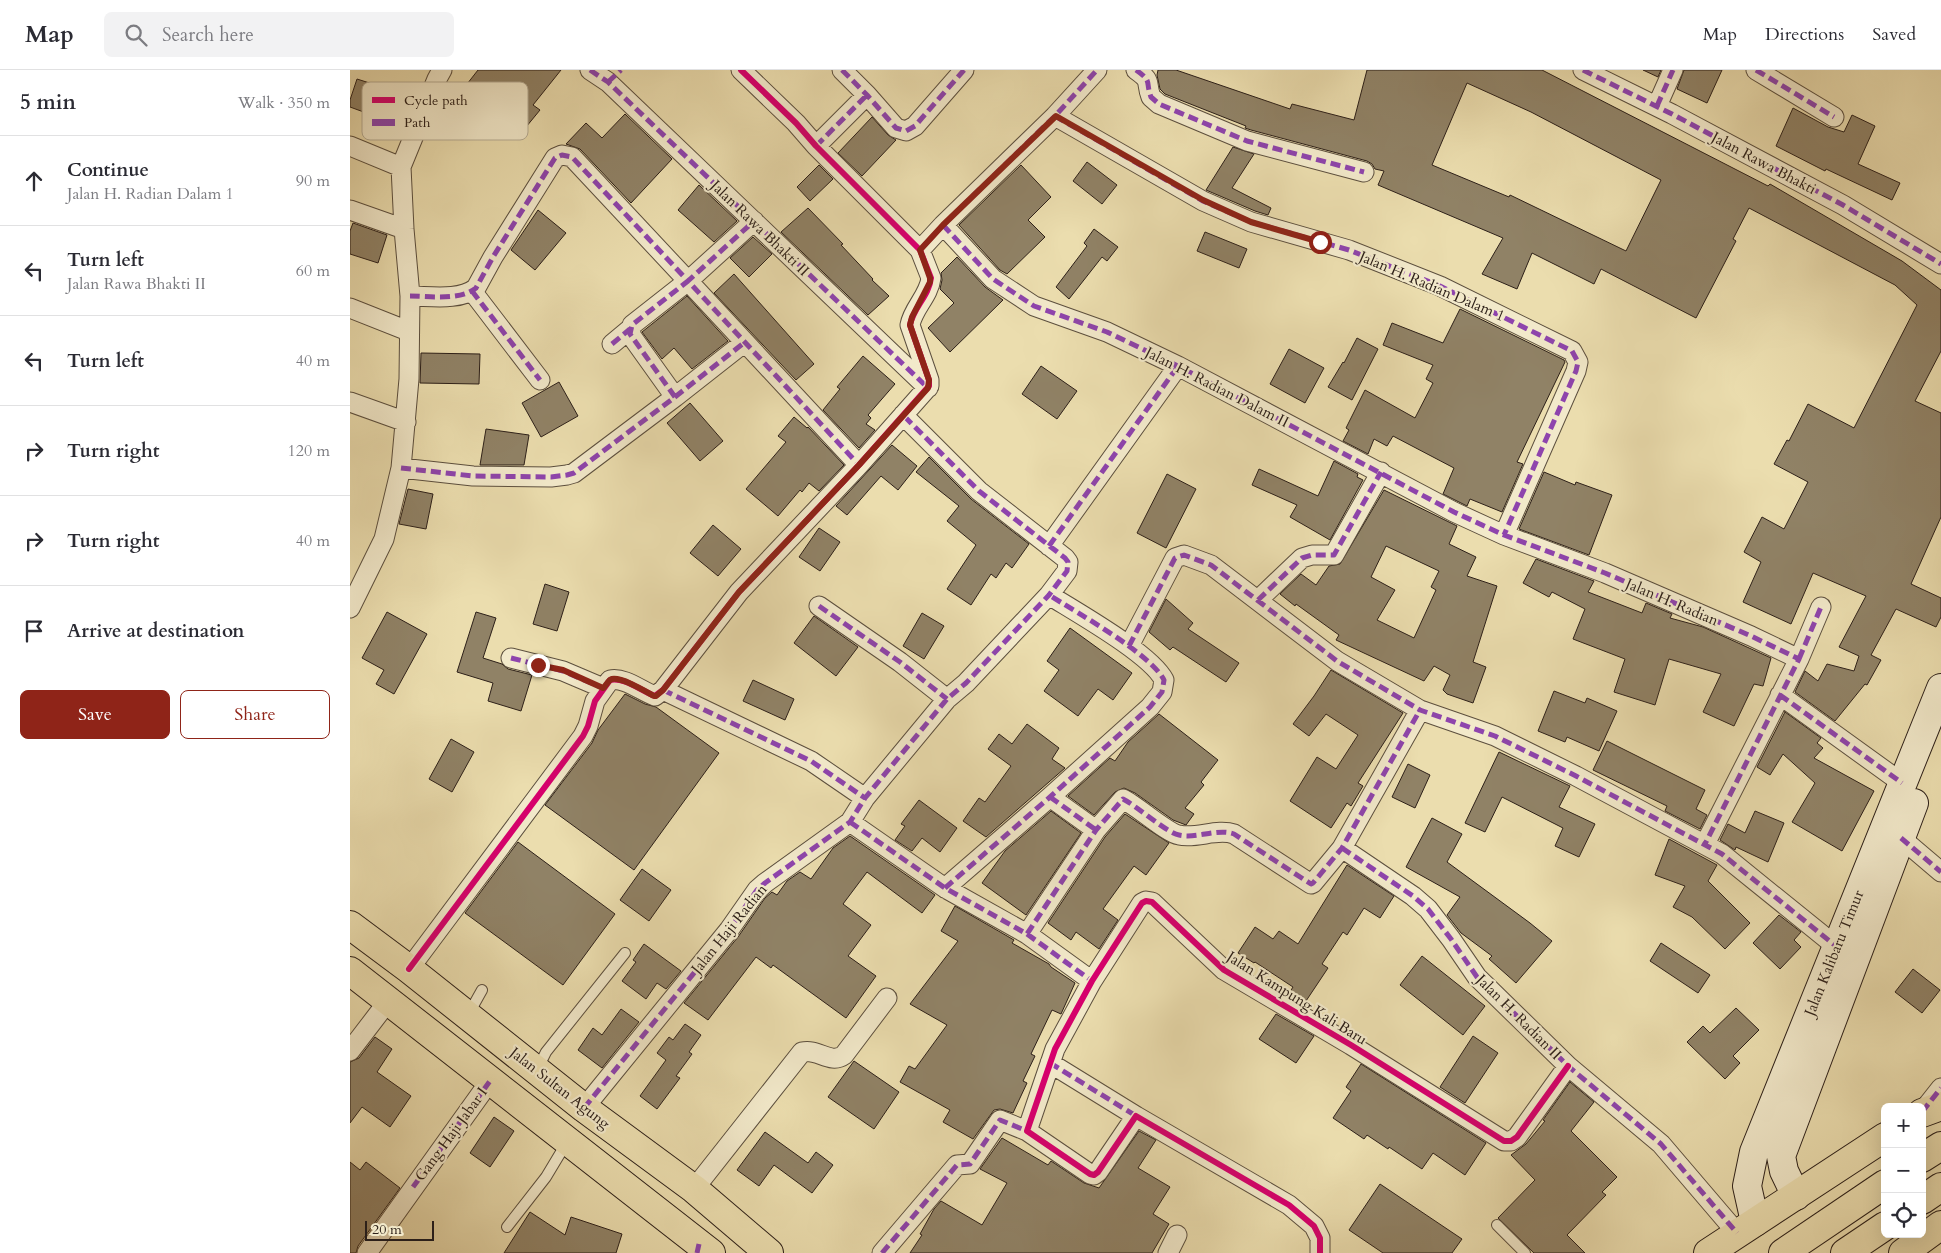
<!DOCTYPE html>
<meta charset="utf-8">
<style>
body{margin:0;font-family:Cardo,serif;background:#f2f2f3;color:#2b2b33}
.controls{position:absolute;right:15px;bottom:15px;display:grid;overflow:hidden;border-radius:8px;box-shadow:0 5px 20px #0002}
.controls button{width:45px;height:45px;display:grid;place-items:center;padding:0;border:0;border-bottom:1px solid #e1e1e2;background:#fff;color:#2b2b33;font:25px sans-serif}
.scale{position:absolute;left:15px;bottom:12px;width:69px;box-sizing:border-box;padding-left:5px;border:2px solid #2d2019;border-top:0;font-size:14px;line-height:18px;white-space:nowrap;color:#2d2019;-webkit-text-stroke:4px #f2e9ca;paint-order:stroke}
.stop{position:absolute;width:15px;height:15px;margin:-11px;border:4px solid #8f2418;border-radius:50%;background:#fff}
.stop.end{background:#8f2418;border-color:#fff;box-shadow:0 1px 5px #0008}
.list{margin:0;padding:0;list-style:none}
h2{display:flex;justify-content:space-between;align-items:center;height:65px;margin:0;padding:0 20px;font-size:21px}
h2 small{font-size:16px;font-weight:400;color:#7c7c81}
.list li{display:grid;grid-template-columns:32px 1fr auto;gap:15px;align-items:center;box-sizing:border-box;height:90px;padding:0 20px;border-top:1px solid #e1e1e2}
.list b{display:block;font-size:19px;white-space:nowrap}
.list p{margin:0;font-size:16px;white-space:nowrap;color:#7c7c81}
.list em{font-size:16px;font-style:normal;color:#7c7c81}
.actions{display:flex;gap:10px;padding:15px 20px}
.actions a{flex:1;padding:11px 0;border:1px solid #8f2418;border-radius:8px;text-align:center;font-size:18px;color:#8f2418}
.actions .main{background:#8f2418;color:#fff}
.icon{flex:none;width:28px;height:28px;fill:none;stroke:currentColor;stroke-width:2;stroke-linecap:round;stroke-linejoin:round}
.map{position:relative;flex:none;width:1591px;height:1183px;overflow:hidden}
header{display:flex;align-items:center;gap:30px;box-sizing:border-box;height:70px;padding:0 25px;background:#fff;border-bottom:1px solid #e1e1e2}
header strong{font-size:24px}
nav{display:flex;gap:28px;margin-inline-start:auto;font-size:18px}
.search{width:350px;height:45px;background:#f2f2f3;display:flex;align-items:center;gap:12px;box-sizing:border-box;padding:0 18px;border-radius:8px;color:#7c7c81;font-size:19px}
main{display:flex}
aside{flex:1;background:#fff}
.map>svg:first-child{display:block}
.building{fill:#908266;stroke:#2d2019;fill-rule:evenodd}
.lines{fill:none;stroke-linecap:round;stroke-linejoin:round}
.lane-casing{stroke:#5c4f3e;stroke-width:12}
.street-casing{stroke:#5c4f3e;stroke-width:21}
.secondary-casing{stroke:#2d2019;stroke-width:30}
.highway-casing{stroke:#2d2019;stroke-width:30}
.lane{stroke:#f2e9ca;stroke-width:10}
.street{stroke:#f2e9ca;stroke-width:19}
.secondary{stroke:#f2e9ca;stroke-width:28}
.highway{stroke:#ebddae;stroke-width:28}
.quiet{stroke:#8e44ad;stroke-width:5;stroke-dasharray:10 5;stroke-linecap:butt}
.cycleway-casing{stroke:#f2e9ca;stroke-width:9}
.cycleway{stroke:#d6006c;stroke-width:6}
.route{stroke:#8f2418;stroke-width:6}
.labels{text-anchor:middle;stroke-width:4.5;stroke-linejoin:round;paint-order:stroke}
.street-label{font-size:15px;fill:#2d2019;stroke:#f2e9ca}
.key{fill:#f2e9ca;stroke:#b7ad95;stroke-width:1}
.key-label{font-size:14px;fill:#2d2019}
</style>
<header>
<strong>Map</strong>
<div class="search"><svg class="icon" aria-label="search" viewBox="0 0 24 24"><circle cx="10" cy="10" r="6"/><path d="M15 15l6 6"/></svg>Search here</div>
<nav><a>Map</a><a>Directions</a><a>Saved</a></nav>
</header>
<main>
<aside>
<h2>5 min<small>Walk · 350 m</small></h2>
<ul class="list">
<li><svg class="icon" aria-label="ahead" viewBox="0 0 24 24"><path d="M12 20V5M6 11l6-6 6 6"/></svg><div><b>Continue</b><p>Jalan H. Radian Dalam 1</p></div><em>90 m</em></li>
<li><svg class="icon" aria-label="left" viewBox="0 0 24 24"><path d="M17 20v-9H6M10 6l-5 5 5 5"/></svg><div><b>Turn left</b><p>Jalan Rawa Bhakti II</p></div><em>60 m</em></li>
<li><svg class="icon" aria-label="left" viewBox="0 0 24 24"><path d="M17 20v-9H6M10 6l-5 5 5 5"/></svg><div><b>Turn left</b></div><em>40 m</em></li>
<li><svg class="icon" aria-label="right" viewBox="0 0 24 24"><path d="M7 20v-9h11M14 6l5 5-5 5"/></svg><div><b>Turn right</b></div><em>120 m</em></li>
<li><svg class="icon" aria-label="right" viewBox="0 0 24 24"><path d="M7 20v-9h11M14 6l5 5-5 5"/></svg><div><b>Turn right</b></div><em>40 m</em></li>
<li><svg class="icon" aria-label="arrive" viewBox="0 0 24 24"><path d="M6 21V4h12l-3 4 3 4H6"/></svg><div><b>Arrive at destination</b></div></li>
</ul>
<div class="actions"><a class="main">Save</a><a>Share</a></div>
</aside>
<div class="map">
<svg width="1591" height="1183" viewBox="0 0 1591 1183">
<rect width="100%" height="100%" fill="#ebddae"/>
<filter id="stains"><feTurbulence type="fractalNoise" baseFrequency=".004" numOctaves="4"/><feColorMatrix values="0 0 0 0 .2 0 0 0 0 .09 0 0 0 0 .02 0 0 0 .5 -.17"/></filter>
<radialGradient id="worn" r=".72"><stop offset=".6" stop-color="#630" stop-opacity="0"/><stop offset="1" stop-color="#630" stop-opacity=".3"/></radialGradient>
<path class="building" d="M128 0H211L183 35 190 40 167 68 110 23Z
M808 0H826L940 39 942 34 1004 50 1017 0H1192L1418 116 1420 114 1552 191 1591 220V281L1565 331 1591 343V447L1561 514 1591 528V547L1586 557 1546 539 1521 585 1531 590 1517 615 1515 614 1485 651 1445 622 1455 601 1468 611 1477 594 1504 601 1509 586 1489 577 1516 526 1463 503 1441 554 1393 532 1411 492 1394 482 1412 447 1434 459 1458 412 1424 394 1437 370 1439 371 1458 334 1504 358 1567 235 1545 215 1399 138 1383 169 1386 171 1346 248 1251 199 1244 214 1182 183 1167 219 1132 204 1153 168 1028 115 1034 101 1025 99 1022 94 1017 91 901 60 895 58 896 56 815 24 810 19 807 5ZM1117 13 1181 42 1311 110 1276 181 1160 125 1159 127 1082 95Z
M1293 0H1311L1308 7Z
M1334 0H1372L1357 33 1327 19Z
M7 9 51 23 41 52 0 37V30Z
M1443 38 1478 57 1494 62 1502 45 1525 56 1508 94 1550 113 1542 130 1476 99 1475 101 1426 76Z
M275 44 322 89 281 133 230 79 216 74 236 53 252 68Z
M522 47 538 65 546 70 512 106 488 83Z
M883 77 904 84 882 118 921 138 918 145 905 141 856 120Z
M737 92 767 115 752 134 723 111Z
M469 95 483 109 460 131 447 117Z
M671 95 701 127 678 150 695 167 657 204 650 200 609 155Z
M349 115 387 151 364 172 328 140Z
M458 138 493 174 491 175 523 209 522 210 539 226 518 245 431 162Z
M188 140 216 163 185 200 161 180Z
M3 153 37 165 28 193 0 184V161Z
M744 159 768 177 757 191 752 187 719 229 706 217 737 176 734 173Z
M855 162 897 179 889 198 847 181Z
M403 167 422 184 399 207 380 188Z
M607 187 635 217 653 230 600 282 578 258 604 233 590 219 592 210 591 203Z
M384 204 464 294 446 310 364 223Z
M337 226 378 271 342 299 324 278 312 289 292 262Z
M1110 239 1214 290 1215 292 1167 392 1173 394 1152 442 1120 429 1117 436 1093 424 1104 398 1043 366 1037 376 1024 369 1018 384 993 371 999 360 996 358 1015 320 1065 348 1083 313 1076 309 1083 295 1033 275 1042 253 1093 273Z
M1007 268 1028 279 1002 330 978 317 993 292 994 293Z
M939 279 974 298 955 333 920 314Z
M71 283 130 284 129 314 70 313Z
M513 286 545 314 518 345 521 348 516 354 525 360 509 378 473 340 490 319 487 317Z
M691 296 727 321 707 349 672 324Z
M209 312 228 346 191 367 172 333Z
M340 333 373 371 350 391 317 353Z
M444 347 457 358 458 357 494 395 469 421 459 413 452 422 450 420 428 446 396 419 436 372 428 366Z
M136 359 179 365 174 395H130Z
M542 375 567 396 548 420 531 406 497 445 486 436Z
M579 387 621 429 679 474 662 498 656 493 646 508 641 504 621 535 597 519 626 475 597 451 609 436 566 402Z
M984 391 1008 404 1007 407 1013 410 980 470 940 447 947 435 902 415 909 399 968 426Z
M1194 402 1225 415 1226 412 1262 425 1239 485 1169 459Z
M817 404 846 419 816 478 787 463Z
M58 419 83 424 76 459 49 454Z
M1034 420 1107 456 1099 474 1126 487 1117 506 1147 516 1123 592 1136 597 1123 633 1097 624 1093 620 1100 605 1084 596 1074 611 986 570 989 565 946 534 945 536 930 524 951 504 966 515 979 496 990 494ZM1036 476 1089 501 1081 517 1086 520 1064 568 1027 550 1045 520 1021 507Z
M363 455 391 479 368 506 340 483Z
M469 458 490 472 470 501 449 487Z
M1186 489 1244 511 1238 522 1292 543 1296 533 1322 544 1320 548 1353 557 1421 588 1413 616 1404 614 1384 656 1353 642 1371 604 1319 589 1305 635 1264 622 1275 589 1223 569 1235 539 1202 522 1199 527 1173 513Z
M195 514 219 522 207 561 183 554Z
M816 529 843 553 838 559 889 593 876 612 823 577 820 580 799 562Z
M37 542 77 564 44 624 26 614 34 600 12 588Z
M126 542 146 548 133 588 152 594 158 599 182 605 171 641 138 631 143 613 107 602Z
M572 543 594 556 574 589 553 576Z
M464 546 508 577 486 606 444 573Z
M720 558 782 603 763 630 748 619 728 646 694 621 709 600 697 591Z
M981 600 1053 643 1008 713 1013 716 1001 736 997 733 981 758 940 731 967 687 986 699 1008 665 976 644 959 666 943 654 964 626Z
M403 610 444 629 435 650 393 631Z
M1204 621 1235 633 1237 628 1267 641 1249 681 1217 667 1215 672 1188 661Z
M275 624 295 634 306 637 369 683 284 800 195 735 242 673 248 660Z
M1435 642 1471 668 1467 673 1473 678 1464 688 1524 721 1492 781 1442 752 1465 713 1433 684 1420 705 1407 697Z
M809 644 868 690 851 712 854 715 835 738 844 744 836 755 823 750 785 723 774 718 765 722 744 745 718 726 760 688 765 691 778 672Z
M677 654 709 678 702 689 715 698 636 767 613 751 629 728 635 732 661 696 638 679 649 664 662 674Z
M101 669 124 682 102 722 79 709Z
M1257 671 1355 720 1346 739 1357 745 1350 759 1315 741 1317 736 1243 700Z
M1149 682 1220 716 1209 737 1245 754 1229 787 1205 776 1213 758 1152 727 1135 762 1115 753Z
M1058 694 1080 705 1065 738 1042 727Z
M569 730 607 758 590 782 572 768 562 781 545 770 555 756 551 754Z
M701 741 731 763 676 845 632 813 655 781Z
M1405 741 1434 753 1418 792 1386 777 1385 780 1370 770 1378 754 1395 763Z
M775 744 819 773 796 805 784 796 753 839 768 850 749 879 726 862 721 870 698 853 755 767Z
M1082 748 1112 764 1097 792 1180 853 1202 871 1166 913 1139 889 1142 886 1111 863 1097 845 1110 827 1056 797Z
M500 766 585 825 572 843 517 802 493 834 521 855 498 886 526 906 496 948 423 895 421 898 406 887 358 950 334 933 388 867 415 828 422 822 427 825 437 811 450 802 461 809 483 778Z
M1319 769 1367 795 1358 811 1400 853 1375 879 1342 847 1323 837 1335 816 1305 805Z
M168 772 265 844 213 915 115 843Z
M997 795 1044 826 1030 848 1014 838 997 865 993 862 972 894 978 898 954 934 938 925 943 917 905 892 904 893 888 883 905 857 923 869 929 861 948 874Z
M292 799 321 820 299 851 270 830Z
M605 836 664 870 662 873 699 894 701 897 725 913 711 944 702 940 681 984 685 986 673 1011 677 1013 663 1043 650 1039 644 1040 623 1069 593 1052 600 1040 550 1012 559 996 565 999 597 955 560 934 608 871 591 861Z
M1429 845 1451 862 1444 870 1451 877 1430 899 1403 873Z
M1311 873 1360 905 1348 923 1300 891Z
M294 874 331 901 316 919 307 913 296 929 272 911 286 892 283 890Z
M1072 886 1135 936 1113 965 1050 915Z
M1563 899 1590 920 1572 943 1545 922Z
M1386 938 1409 960 1383 986 1390 993 1375 1009 1337 972 1353 956 1360 963Z
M271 939 289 952 252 998 228 980 243 958 252 965Z
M926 944 964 966 946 993 909 969Z
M335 954 351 965 339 982 342 984 326 1006 330 1008 307 1039 290 1026 316 990 307 983 319 967 323 970Z
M1123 966 1148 983 1115 1033 1090 1017Z
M25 967 42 979 27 1002 61 1026 40 1057 12 1037 0 1053V992L9 988Z
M504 991 549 1022 524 1059 478 1027Z
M1011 994 1136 1073 1115 1105 1083 1083 1072 1099 1039 1077 1038 1079 1017 1065 1014 1069 983 1048 1001 1021 996 1017Z
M1220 1012 1244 1032 1221 1061 1267 1107 1252 1122 1256 1125 1217 1165 1235 1183H1184L1148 1148 1185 1110 1161 1085 1176 1074 1195 1051 1193 1050Z
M144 1047 164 1061 140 1097 120 1083Z
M789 1061 806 1070 788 1098 820 1117 803 1144 819 1154 802 1183H560L572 1165 570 1164 584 1139 591 1131 632 1155 657 1113 630 1099 652 1068 698 1095 701 1091 734 1113 749 1118Z
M415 1062 458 1093 466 1082 483 1095 462 1123 424 1095 409 1116 387 1100Z
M0 1092 10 1100 16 1092 50 1118 8 1176 6 1183H0Z
M1030 1114 1112 1169 1102 1183H1033L999 1160Z
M180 1142 215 1165 221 1147 272 1164 266 1183H154Z"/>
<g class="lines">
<g class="lane-casing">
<path id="lane" d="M118 945 132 920
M187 1000 196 982 275 883
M1147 1155 1175 1183
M157 1157 196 1107 217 1072"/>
</g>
<g class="street-casing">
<path id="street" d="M240 0 258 12 578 318
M492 0 517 25 546 58 556 61 565 56 614 0
M786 0C803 12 795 11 801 27L809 34 897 71 1014 102
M1233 0 1322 44 1493 135 1591 194
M1406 0 1484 47
M1307 36 1323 0
M705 46 853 131 901 152 999 180 1090 216 1222 281 1228 292 1226 301 1154 465
M0 76 51 97
M466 76 517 25
M0 140 54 159
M593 155 643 209 684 236 757 262 828 296 1104 442 1154 465 1255 503 1401 566 1449 589 1355 774
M570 180 593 155 705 46 747 0
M122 221 190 310
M60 226C80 226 110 231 126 218L143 187 205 88 212 85 222 87 338 211 404 151
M0 238 58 261
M262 274 280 259
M325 327 395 272
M0 332 56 352
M51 398 123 406 201 407 217 405 224 403 325 327 280 264 282 255 338 211 509 395
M699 476 828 296
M908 530 952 488 962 485H984L1031 402
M469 536 550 592 597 629
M0 538 34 469 51 398 59 309 60 226 54 159 51 97 87 9 92 0
M779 576 825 488 834 485 861 495 987 591 1070 640 1145 666 1226 706 1372 784 1487 877
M161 588 213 601 253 618
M1449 589 1471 537
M313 620 461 691 515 728
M1430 625 1552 713
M700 727 746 760
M500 752 595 818 677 864 746 760 773 729C787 736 817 763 829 765 847 769 867 758 884 764L961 814 963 813 992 778 1070 640
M1551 768 1591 802
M992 778 1063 826 1078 839 1101 869 1127 907 1218 996 1311 1074 1387 1163
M595 818 700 727 800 637 812 622 814 610C801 584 726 542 699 525
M677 864 742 911
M59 899 233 666 238 656 245 631 260 610C275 607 291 621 305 626L313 620 389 522 509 395 579 316V310L560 255C563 238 579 226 581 208L570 180 466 76 446 53 391 0
M0 981 39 930
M700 993 786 1046
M234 1038 379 860 407 820 415 813 500 752 515 728 597 629 616 613 699 525 717 501 718 492 715 488 629 421 553 345
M1572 1042 1591 1018
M344 1119 452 982C468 978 480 995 494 985L537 928
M17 1183 140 1011
M532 1183 607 1095 620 1094 650 1050 677 1061
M818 1183 827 1165
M970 1183V1168L964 1156 939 1135 786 1046 748 1102 744 1105 740 1104 677 1061 705 979 742 911 792 833 796 831 802 832 874 900 1001 975 1154 1071H1161L1167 1067 1218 996"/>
</g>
<g class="secondary-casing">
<path id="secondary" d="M1446 1126 1434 1101 1431 1086 1564 733
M1405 1152 1397 1116 1404 1082 1591 618"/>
</g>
<g class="highway-casing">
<path id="highway" d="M0 855 59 899 234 1038 344 1119 419 1183
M0 901 361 1183
M1572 1043 1591 1036
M1572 1088 1591 1076
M1572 1130 1591 1117
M1358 1183 1535 1067
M1433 1183 1535 1114
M1495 1183 1535 1156
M1553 1183 1591 1155"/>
</g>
<use href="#lane" class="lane"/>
<use href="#street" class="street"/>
<use href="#secondary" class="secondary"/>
<use href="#highway" class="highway"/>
<path class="quiet" d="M240 0 258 12 578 318
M492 0 517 25 546 58 556 61 565 56 614 0
M786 0C803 12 795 11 801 27L809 34 897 71 1014 102
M1233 0 1322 44 1493 135 1591 194
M1406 0 1484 47
M258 12 271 0
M1307 36 1323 0
M705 46 853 131 901 152 999 180 1090 216 1222 281 1228 292 1226 301 1154 465
M466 76 517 25
M593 155 643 209 684 236 757 262 828 296 1104 442 1154 465 1255 503 1401 566 1449 589 1355 774
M570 180 593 155 705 46 747 0
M122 221 190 310
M60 226C80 226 110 231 126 218L143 187 205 88 212 85 222 87 338 211 404 151
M262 274 280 259
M325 327 395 272
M51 398 123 406 201 407 217 405 224 403 325 327 280 264 282 255 338 211 509 395
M699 476 828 296
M908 530 952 488 962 485H984L1031 402
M469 536 550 592 597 629
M779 576 825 488 834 485 861 495 987 591 1070 640 1145 666 1226 706 1372 784 1487 877
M161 588 213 601 253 618
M1449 589 1471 537
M313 620 461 691 515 728
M1430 625 1552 713
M700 727 746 760
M500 752 595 818 677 864 746 760 773 729C787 736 817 763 829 765 847 769 867 758 884 764L961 814 963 813 992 778 1070 640
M1551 768 1591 802
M992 778 1063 826 1078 839 1101 869 1127 907 1218 996 1311 1074 1387 1163
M595 818 700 727 800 637 812 622 814 610C801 584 726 542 699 525
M677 864 742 911
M700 993 786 1046
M234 1038 379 860 407 820 415 813 500 752 515 728 597 629 616 613 699 525 717 501 718 492 715 488 629 421 553 345
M1572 1042 1591 1018
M63 1117 140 1011
M347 1183 349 1174
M532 1183 607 1095 620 1094 650 1050 677 1061"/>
<g class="cycleway-casing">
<path id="cycleway" d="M59 899 233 666 238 656 245 631 260 610C275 607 291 621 305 626L313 620 389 522 509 395 579 316V310L560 255C563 238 579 226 581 208L570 180 466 76 446 53 391 0
M970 1183V1168L964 1156 939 1135 786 1046 748 1102 744 1105 740 1104 677 1061 705 979 742 911 792 833 796 831 802 832 874 900 1001 975 1154 1071H1161L1167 1067 1218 996"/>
</g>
<use href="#cycleway" class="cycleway"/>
</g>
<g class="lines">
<path class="route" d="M188 595 213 600 253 618C256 616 258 610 262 609 272 607 295 621 304 626H306L313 620 389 522 509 395 578 318 579 310 560 255 562 247 580 212V208L570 180 593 155 706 46 853 130 901 152 970 172"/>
</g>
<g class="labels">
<g class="street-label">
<text transform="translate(1414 93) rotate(28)" y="5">Jalan Rawa Bhakti</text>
<text transform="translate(410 158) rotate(44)" y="5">Jalan Rawa Bhakti II</text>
<text transform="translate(1082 216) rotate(23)" y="5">Jalan H. Radian Dalam 1</text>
<text transform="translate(867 317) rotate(27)" y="5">Jalan H. Radian Dalam II</text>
<text transform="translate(1322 532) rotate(23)" y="5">Jalan H. Radian</text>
<text transform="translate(379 859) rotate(-51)" y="5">Jalan Haji Radian</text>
<text transform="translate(1484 883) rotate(-68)" y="5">Jalan Kalibaru Timur</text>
<text transform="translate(947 928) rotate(32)" y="5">Jalan Kampung Kali Baru</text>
<text transform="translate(1169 947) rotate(45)" y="5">Jalan H. Radian II</text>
<text transform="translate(210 1018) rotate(38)" y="5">Jalan Sultan Agung</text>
<text transform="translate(101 1064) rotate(-54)" y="5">Gang Haji Jabar I</text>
</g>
</g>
<rect x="12" y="12" width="166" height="58" rx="8" class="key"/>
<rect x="22" y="27" width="23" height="6" fill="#d6006c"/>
<rect x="22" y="49" width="23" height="7" fill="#8e44ad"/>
<g class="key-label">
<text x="54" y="35">Cycle path</text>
<text x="54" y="57">Path</text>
</g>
<rect width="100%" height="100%" filter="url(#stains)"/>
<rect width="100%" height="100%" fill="url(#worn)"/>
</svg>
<div class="controls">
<button>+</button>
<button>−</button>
<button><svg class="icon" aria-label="locate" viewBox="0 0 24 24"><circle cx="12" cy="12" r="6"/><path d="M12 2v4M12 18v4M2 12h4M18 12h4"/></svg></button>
</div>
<div class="scale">20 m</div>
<div class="stop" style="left:970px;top:172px"></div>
<div class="stop end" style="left:188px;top:595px"></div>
</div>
</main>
